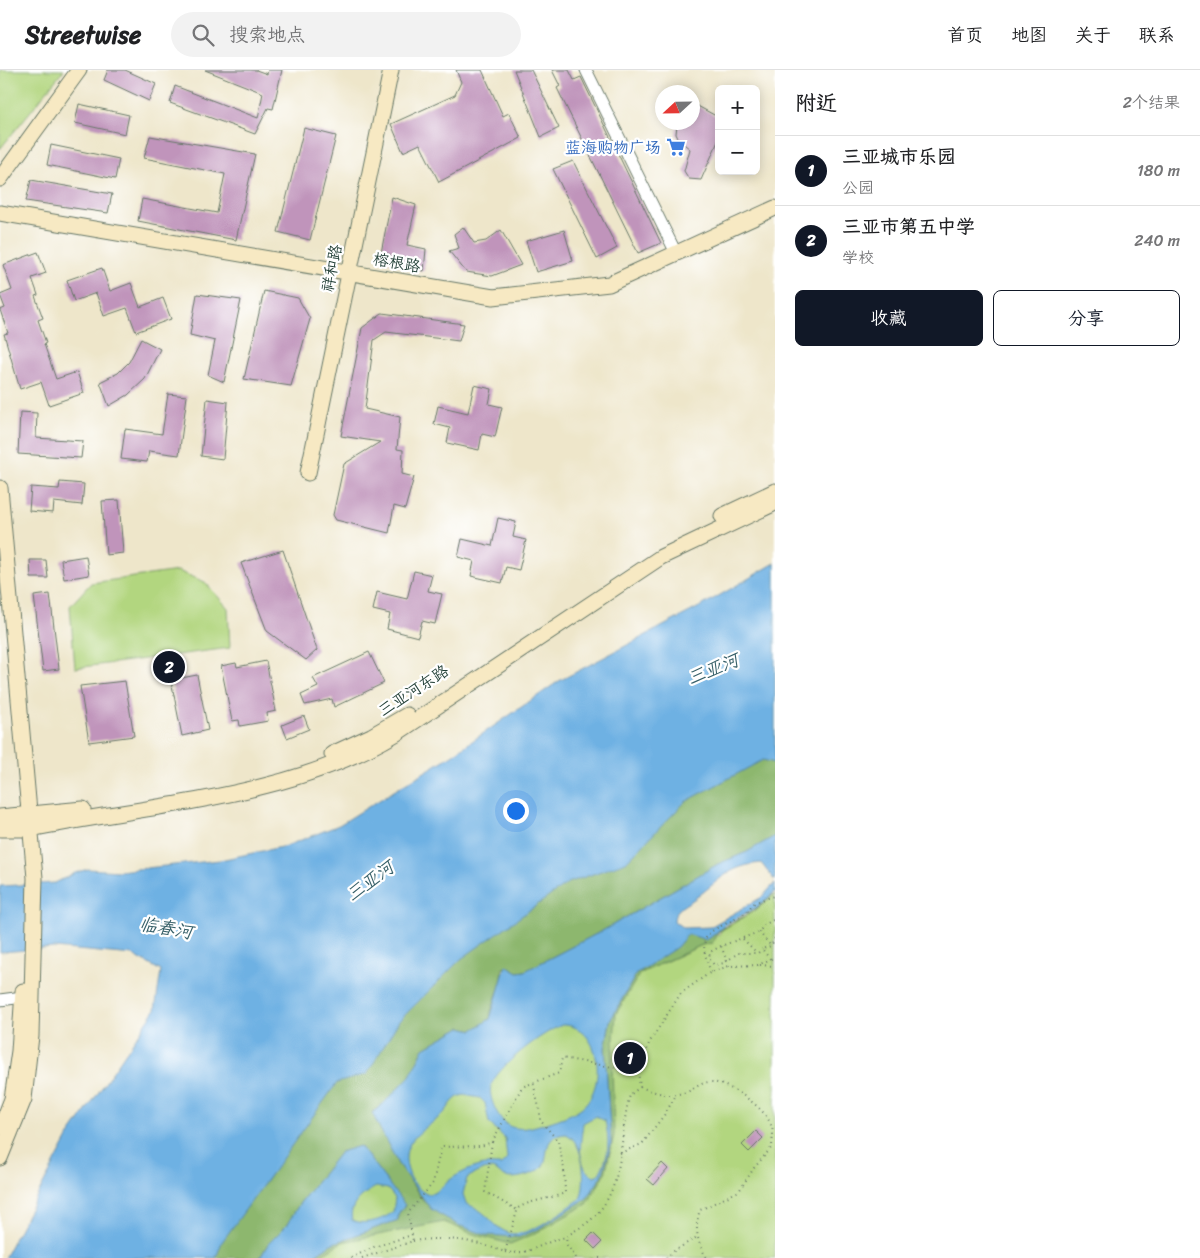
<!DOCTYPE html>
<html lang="zh">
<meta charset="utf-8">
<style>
body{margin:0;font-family:Sriracha,"LXGW WenKai TC",sans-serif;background:#f2f2f2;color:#202124}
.controls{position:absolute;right:15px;top:15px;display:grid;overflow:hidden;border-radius:8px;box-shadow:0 2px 12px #0003}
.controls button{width:45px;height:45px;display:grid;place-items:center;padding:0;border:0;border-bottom:1px solid #e0e0e0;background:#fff;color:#202124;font:25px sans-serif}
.compass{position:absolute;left:655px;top:15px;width:45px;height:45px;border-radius:50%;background:#fff;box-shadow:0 2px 12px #0003;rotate:248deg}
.you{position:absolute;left:515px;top:740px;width:18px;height:18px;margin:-12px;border:4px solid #fff;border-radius:50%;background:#1a73e8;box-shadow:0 0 0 8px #1a73e833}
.badge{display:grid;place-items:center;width:32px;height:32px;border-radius:50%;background:#111827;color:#fff;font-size:16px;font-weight:700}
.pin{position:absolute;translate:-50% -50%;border:2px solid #fff;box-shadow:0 1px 5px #0006}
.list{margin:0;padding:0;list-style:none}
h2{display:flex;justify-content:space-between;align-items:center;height:65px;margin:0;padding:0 20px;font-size:21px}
h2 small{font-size:16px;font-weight:400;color:#757577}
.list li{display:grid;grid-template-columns:32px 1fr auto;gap:15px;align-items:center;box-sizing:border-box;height:70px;padding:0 20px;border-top:1px solid #e0e0e0}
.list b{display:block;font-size:19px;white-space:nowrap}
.list p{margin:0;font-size:16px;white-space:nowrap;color:#757577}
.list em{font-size:16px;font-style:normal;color:#757577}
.actions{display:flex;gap:10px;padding:15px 20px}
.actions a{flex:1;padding:11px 0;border:1px solid #111827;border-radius:8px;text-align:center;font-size:18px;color:#111827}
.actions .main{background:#111827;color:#fff}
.icon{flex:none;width:28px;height:28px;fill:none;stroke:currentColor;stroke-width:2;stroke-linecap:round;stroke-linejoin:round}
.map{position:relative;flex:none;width:775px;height:1188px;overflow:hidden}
header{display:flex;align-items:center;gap:30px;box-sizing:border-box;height:70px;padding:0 25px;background:#fff;border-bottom:1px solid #e0e0e0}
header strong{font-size:24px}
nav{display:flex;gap:28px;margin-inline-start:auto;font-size:18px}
.search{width:350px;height:45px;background:#f2f2f2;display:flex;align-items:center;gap:12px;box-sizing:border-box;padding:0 18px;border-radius:28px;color:#757577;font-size:19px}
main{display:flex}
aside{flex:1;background:#fff}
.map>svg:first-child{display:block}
.green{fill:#b2d67f;stroke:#688a5a}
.forest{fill:#8db76e;stroke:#567a51}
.water{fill:#6eb1e3;stroke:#46778c;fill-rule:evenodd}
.building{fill:#c094bb}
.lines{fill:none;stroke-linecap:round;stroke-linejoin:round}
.street-casing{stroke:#677868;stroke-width:13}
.secondary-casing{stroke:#677868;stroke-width:17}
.path{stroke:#677868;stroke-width:2;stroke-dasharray:1 4;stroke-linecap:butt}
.street{stroke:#fff;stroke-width:11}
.secondary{stroke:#f7e9c3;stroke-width:15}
.labels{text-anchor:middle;stroke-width:4.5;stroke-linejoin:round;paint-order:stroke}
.shop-label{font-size:16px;fill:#366cbe;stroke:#fff;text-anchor:end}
.street-label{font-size:16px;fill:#1f3d34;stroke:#fff}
.water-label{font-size:18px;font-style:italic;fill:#376069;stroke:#fff}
</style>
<header>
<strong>Streetwise</strong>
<div class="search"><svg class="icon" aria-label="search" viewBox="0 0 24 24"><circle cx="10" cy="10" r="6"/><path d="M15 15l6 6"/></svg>搜索地点</div>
<nav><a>首页</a><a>地图</a><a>关于</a><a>联系</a></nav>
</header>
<main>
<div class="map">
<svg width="775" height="1188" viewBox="0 0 775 1188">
<rect width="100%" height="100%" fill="#fff"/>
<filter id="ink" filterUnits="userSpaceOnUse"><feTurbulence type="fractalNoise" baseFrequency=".02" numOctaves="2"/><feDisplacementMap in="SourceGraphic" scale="10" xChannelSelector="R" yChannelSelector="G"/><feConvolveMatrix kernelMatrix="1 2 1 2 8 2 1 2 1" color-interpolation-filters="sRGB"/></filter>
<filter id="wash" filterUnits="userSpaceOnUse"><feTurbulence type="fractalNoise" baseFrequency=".0096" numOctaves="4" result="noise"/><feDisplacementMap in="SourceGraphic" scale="20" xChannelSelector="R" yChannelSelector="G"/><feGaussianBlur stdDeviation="1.12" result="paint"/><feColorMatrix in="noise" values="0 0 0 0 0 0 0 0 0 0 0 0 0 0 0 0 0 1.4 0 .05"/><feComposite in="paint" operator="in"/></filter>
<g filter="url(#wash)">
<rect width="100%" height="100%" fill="#eee6ca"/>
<path class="green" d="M0 0H64L0 79Z
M178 501 205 512 228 538 230 578 75 598 70 536 91 513Z
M775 824V1188H296L377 1097 542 945 618 922 641 903 702 875 712 873 723 859 757 839Z"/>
<path class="forest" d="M761 685 775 689V766L747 782 718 794 604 860 525 901 518 902 513 899 503 898C503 916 492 931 490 949L473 960 461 957 424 978 410 1006 384 1033 372 1042 398 1094 425 1133 510 1167H519L538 1159 587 1128 602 1106 611 1074 605 978 610 951 636 904 688 864 710 868C724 855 742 849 757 838 763 833 767 826 775 822L757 839 718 862 712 873 702 875 640 903 616 944 612 993 614 1065 605 1104 587 1134 534 1164 510 1174 473 1164 444 1152 342 1172 316 1188H311L331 1174 398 1150V1144L405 1136 360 1076 340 1082 300 1133 286 1156 268 1174 260 1188H207L218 1155 397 941 458 882 668 737Z"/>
<path class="water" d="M775 493V693L763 690 685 732 626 792 568 813 461 889 399 951 367 1004 337 1013 222 1172 216 1188H4L70 1064 155 940 161 901 133 885 54 878 0 882V816L55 813 75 803 88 799 119 801 220 790 286 776 339 755 452 685 559 611 703 535Z
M775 766V811L761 793C729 796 721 809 697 827 688 834 674 838 674 851L683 858 710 857 762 827 775 813V822L757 837 726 854 710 868 706 870 688 864 677 877 636 904 610 951 605 978 611 1074 602 1106 587 1128 538 1159 519 1167 486 1165 458 1155 431 1139 398 1094 372 1043 384 1033 410 1006 424 978 461 957 473 960 490 949 506 895 518 902 525 901 604 860 718 794 747 782ZM562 955C601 954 608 1018 581 1038 569 1047 547 1053 532 1057 524 1059 516 1059 509 1056 498 1050 486 1024 492 1013 502 993 542 963 562 955ZM464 1025 480 1028 485 1033 489 1053 505 1068 507 1089 501 1095C494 1095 486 1094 479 1096 469 1099 458 1104 451 1109 443 1115 436 1127 425 1123 419 1120 413 1112 410 1106 396 1072 421 1063 442 1045 450 1038 452 1027 464 1025ZM596 1046 605 1051C610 1071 609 1086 599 1104L594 1106C575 1096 581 1071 583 1053ZM566 1064C584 1071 587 1113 580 1129 566 1139 527 1169 509 1163 496 1159 490 1147 479 1140 475 1137 470 1136 466 1133L463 1124 467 1108C474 1104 484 1098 492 1099 498 1100 500 1105 505 1107 515 1110 530 1105 539 1100 553 1090 538 1066 566 1064Z
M360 1076 405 1135 398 1144V1150L331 1174 311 1188H260L268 1174 286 1156 300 1133 340 1082ZM376 1117 388 1119 395 1128 393 1142C383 1150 363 1156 352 1150 348 1135 364 1123 376 1117Z"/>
<g id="blocks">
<path class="building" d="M108 0H125L156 14 149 31 104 10Z
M205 0H256L267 4 268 0H282L273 39 268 38 255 64 170 33 175 16 258 48 263 23Z
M456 0H482L503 46 509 43 521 68 439 112 420 74 403 82 391 54 455 25 461 12Z
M514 0H531L559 58 541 67Z
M552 0H569L574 10 581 7 661 173 638 183 557 18 560 16Z
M692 33 716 46 719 58V69L701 110 689 109 684 101 690 79 679 70 676 64 677 54 692 52Z
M79 34 129 45 125 64 75 53Z
M304 58 336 66 310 170 278 162Z
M150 66 255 84 236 170 138 151 142 129 217 143 225 104 144 88Z
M51 75 119 89 115 109 47 95Z
M573 91 617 178 597 189 553 99Z
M31 110 112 124 108 143 26 131Z
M392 127 416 135 407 175 426 179 424 201 389 192 390 184 381 183Z
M463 157 474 173 486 171 501 160 521 195 492 206 466 202 449 181 459 178 454 164Z
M564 160 573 191 536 202 526 171Z
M38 182 46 203 32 208 38 225 35 226 43 248 38 250 46 273 44 274 56 309 77 302 84 323 49 335 41 312 20 319 4 264 8 263 0 240 5 238 0 225 12 220 3 195Z
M102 198 110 221 131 213 140 237 163 228 171 249 136 262 127 238 104 246 96 223 74 231 67 210Z
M264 221 298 228 310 249 291 316 244 309Z
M197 224 241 230 224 312 208 305 215 271 190 265Z
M382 243 464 254 459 271 386 262 374 270 365 339 400 347 397 379 403 380 402 404 414 407 405 439 394 436 389 463 336 450 333 445 344 394 380 372 341 366 362 258Z
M141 269 160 279 145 309 128 325 109 336 100 312 118 303 129 292Z
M474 315 492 319 489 334 502 337 495 367 482 364 479 380 447 373 450 358 434 354 438 336 468 343Z
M168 324 187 326 179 385 149 381 147 392 121 389 125 359 162 364Z
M207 329 228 332 223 389 201 386Z
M20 342 37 343 36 368 83 371 81 388 18 384Z
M60 412 84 414 82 435 54 432 53 443 29 441 31 417 59 419Z
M119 430 123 483 106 485 102 431Z
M498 448 516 452 513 467 526 470 519 500 506 497 502 513 471 506 474 491 458 487 462 469 492 476Z
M283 480 317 580 306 590 267 561 241 493Z
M86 486 89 505 64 509 61 490Z
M30 490H46L48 508H31Z
M414 501 432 505 428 521 442 524 435 554 422 551 418 567 387 559 390 544 373 540 377 522 407 529Z
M50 524 59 599 43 601 34 526Z
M369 582 384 613 334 637 332 629 305 635 301 625 318 617 313 608Z
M266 591 276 641 267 643 268 651 240 656 239 650 232 651 221 596 236 593 237 597Z
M197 605 208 660 182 666 171 610Z
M125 611 134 666 89 672 80 616Z
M304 646 309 659 287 668 282 655Z
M756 1061 763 1068 749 1082 742 1075Z
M662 1093 668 1099 654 1115 647 1109Z
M593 1163 602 1172 595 1179 586 1170Z"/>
</g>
</g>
<g filter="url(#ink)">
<use href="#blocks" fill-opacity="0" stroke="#677868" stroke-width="1"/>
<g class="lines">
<g class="street-casing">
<path id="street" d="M586 0 676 183
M0 930 23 927"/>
</g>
<g class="secondary-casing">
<path id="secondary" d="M0 109 79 0
M0 143 493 227 609 214 775 138
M308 403 391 0
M0 418 35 808 31 966 24 1029 0 1088
M722 446 775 421
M332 684 371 666 407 645
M0 747 83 739
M0 759H30C152 734 288 729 397 663L661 487 775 433
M1 1057 12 1029 19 981 23 921"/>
</g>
<path class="path" d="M759 862 770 875
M743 869 757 883
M721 876 710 882 709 888 714 895 724 893 738 883H758L762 879
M770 889 762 879 771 876 775 868
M760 895 775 896
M729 896 721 876 759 862 764 855 775 849
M711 902C692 856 716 863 745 843 749 841 750 836 753 834 759 830 768 828 775 826
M638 1002 640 1017
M640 1017C656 1023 672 1028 689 1021 697 1017 703 1011 713 1012 733 1016 767 1038 772 1058 774 1063 772 1071 772 1077L754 1098 739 1121 700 1140C694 1157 697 1173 707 1188
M492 1072 485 1122 517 1140
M620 1083 642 1074 665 1044 676 1025
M413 1171C449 1166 471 1170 505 1182L518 1138C531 1130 550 1129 565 1123L564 1099 558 1071 540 1050V1042L533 1012
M505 1182C530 1186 542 1172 566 1167
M351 1188 374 1177 412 1165
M362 1188 413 1171 408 1143 433 1113 441 1077 481 1076 492 1072 522 1017 559 1003 562 988 640 1002 649 973 681 923 711 902 729 896 758 895 775 887
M576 1188 567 1175 566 1167C575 1160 586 1155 594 1147 627 1114 618 1066 630 1025L640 1017
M599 1188H602
M666 1188 674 1181 697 1167"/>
<use href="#street" class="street"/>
<use href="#secondary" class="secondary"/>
</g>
</g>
<defs>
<g id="supermarket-bare" transform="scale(1.5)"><path d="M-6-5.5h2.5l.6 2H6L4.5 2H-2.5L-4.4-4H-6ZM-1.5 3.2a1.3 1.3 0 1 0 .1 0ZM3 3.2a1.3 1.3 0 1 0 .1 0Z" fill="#3f7fe0" stroke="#fff" stroke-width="2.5" paint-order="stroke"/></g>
</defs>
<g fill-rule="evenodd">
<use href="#supermarket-bare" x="676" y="77"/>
</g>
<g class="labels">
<g class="shop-label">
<text x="661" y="83">蓝海购物广场</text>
</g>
<g class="street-label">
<text transform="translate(397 192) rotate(10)" y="6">榕根路</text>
<text transform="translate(331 198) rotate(-79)" y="6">祥和路</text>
<text transform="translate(413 620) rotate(-33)" y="6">三亚河东路</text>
</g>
<g class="water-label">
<text transform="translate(713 599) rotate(-22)" y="6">三亚河</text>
<text transform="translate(370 811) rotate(-36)" y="6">三亚河</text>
<text transform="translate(166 858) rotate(10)" y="6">临春河</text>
</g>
</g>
</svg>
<div class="controls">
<button>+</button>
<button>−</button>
</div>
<svg class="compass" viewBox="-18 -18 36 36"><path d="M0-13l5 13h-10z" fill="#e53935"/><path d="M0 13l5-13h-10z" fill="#757577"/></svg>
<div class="you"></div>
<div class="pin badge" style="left:630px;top:988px">1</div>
<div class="pin badge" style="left:169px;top:597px">2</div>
</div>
<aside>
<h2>附近<small>2个结果</small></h2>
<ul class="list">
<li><span class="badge">1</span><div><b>三亚城市乐园</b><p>公园</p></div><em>180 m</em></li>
<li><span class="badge">2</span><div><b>三亚市第五中学</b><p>学校</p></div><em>240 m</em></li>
</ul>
<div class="actions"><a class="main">收藏</a><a>分享</a></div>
</aside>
</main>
